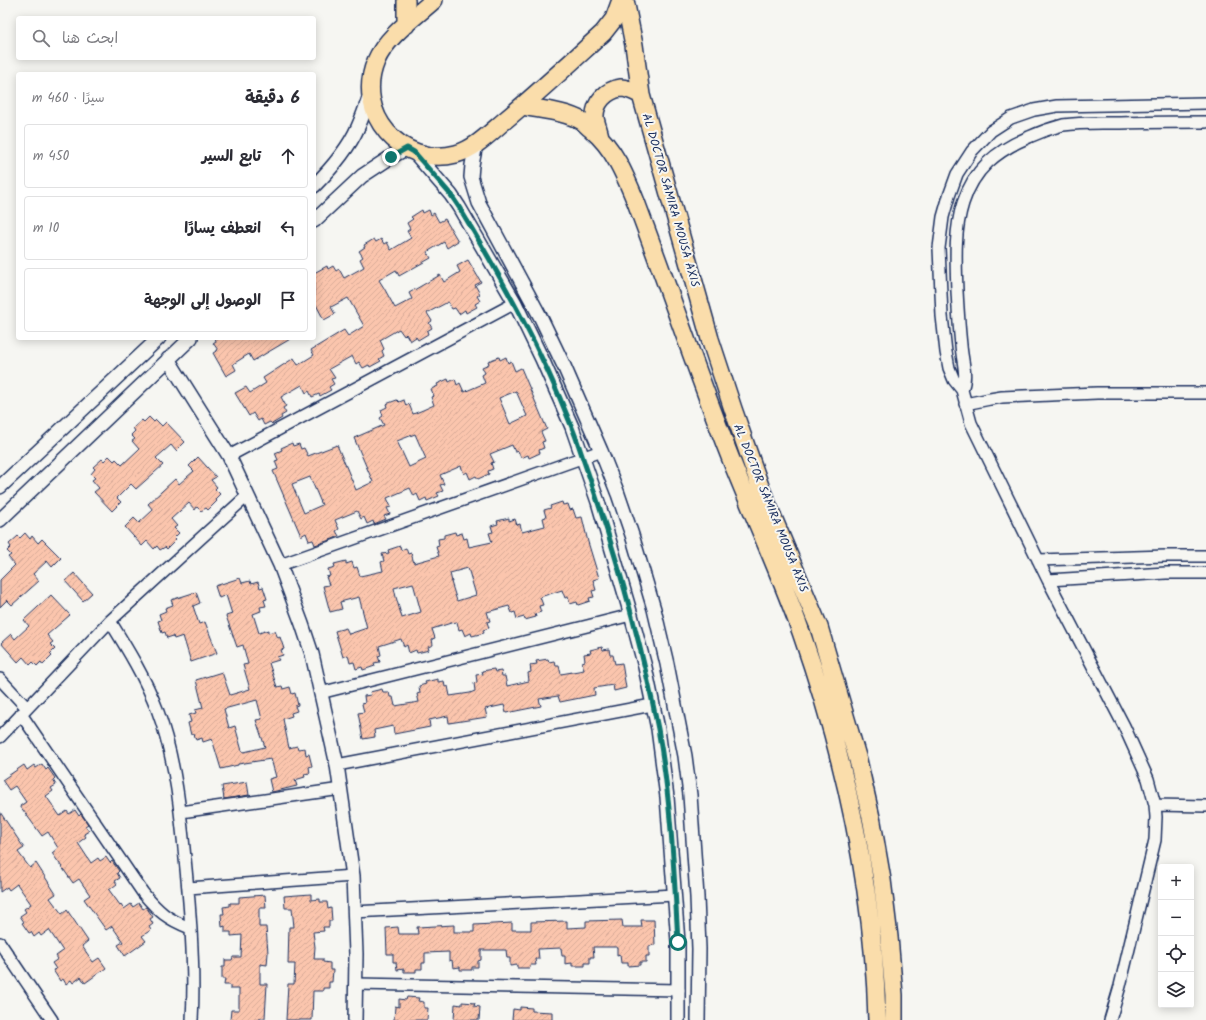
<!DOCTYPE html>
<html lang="ar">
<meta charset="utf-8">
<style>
body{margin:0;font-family:Kalam,"Playpen Sans Arabic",sans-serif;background:#f7f7f7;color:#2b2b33;direction:rtl}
.controls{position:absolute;right:12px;bottom:12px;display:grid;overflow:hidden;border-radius:4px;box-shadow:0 2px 10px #0003}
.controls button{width:36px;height:36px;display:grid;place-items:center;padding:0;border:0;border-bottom:1px solid #e1e1e2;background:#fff;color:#2b2b33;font:20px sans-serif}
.stop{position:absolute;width:12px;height:12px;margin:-9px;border:3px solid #0f766e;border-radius:50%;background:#fff}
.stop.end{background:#0f766e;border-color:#fff;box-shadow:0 1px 4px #0008}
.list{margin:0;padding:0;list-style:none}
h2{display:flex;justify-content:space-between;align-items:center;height:52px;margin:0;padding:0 16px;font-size:17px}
h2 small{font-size:13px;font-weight:400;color:#7c7c81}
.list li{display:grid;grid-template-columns:26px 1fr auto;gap:12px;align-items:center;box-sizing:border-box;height:64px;margin:0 8px 8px;padding:0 8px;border:1px solid #e1e1e2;border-radius:4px}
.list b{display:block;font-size:15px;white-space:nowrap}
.list em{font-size:13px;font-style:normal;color:#7c7c81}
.icon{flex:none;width:22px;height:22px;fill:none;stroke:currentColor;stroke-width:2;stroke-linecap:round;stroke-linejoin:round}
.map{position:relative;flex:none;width:1206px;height:1020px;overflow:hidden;direction:ltr}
.search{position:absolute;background:#fff;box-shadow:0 2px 10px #0003;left:16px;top:16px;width:300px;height:44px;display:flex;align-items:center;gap:10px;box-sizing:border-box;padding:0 14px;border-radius:4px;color:#7c7c81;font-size:15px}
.panel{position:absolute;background:#fff;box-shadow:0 2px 10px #0003;left:16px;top:72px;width:300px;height:268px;border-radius:4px;direction:rtl}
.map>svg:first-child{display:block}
.building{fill:url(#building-hatch);stroke:#1b2f5e;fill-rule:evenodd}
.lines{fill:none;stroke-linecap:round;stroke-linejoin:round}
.minor-casing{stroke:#1b2f5e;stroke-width:14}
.tertiary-casing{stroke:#1b2f5e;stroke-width:16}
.primary-casing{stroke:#1b2f5e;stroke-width:20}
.minor{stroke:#f6f6f2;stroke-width:11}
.tertiary{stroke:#f6f6f2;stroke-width:13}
.primary{stroke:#faddab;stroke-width:17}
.route{stroke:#0f766e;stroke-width:5}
.labels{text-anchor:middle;stroke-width:4;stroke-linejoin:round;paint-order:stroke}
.street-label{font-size:12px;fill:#1b2f5e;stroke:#f6f6f2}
</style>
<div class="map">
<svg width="1206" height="1020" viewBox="0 0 1206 1020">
<defs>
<pattern id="building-hatch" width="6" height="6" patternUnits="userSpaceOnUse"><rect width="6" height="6" fill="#fbc5ad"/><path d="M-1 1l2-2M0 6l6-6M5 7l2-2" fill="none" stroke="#d7aa97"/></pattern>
</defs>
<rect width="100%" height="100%" fill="#f6f6f2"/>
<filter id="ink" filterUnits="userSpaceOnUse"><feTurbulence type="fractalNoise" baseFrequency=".025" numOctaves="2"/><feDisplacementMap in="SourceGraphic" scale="8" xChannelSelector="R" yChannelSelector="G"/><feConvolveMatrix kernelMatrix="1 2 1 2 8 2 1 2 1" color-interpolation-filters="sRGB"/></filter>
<g filter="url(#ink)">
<path class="building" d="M422 210 423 213 429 210 431 215 434 213 439 222 445 219 458 241 447 248 444 242 427 252 431 258 399 276 396 270 379 280 384 288 395 308 412 299 409 293 440 275 444 282 460 272 457 266 468 260 481 282 475 285 480 294 477 296 480 301 475 304 477 307 466 313 465 310 459 314 455 308 452 309 448 302 427 313 432 321 429 323 432 328 427 331 428 334 418 340 416 337 410 341 406 334 404 336 399 329 380 340 384 349 382 351 384 356 379 359 381 361 370 367 369 365 363 368 359 362 356 364 352 356 329 369 335 378 331 379 334 384 329 387 331 390 320 396 319 394 312 397 309 391 306 393 302 385 281 397 286 406 283 408 286 413 281 416 282 418 272 424 270 422 264 425 261 419 258 421 253 413 249 416 235 393 246 387 250 393 266 383 263 378 294 358 298 365 314 355 311 350 344 330 348 336 364 326 348 298 331 307 335 314 324 320 314 301V273L327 266 328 269 333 266 336 271 339 269 344 278 364 267 360 259 363 257 359 251 365 247 364 245 374 239 376 242 381 239 384 244 387 242 391 250 411 238 407 231 410 229 407 223 413 219 411 217Z
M215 338H292L253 361 249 354 233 364 236 370 226 376 213 353 218 350 213 343 216 341Z
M499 357 500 360 506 357 508 363 511 361 515 371 521 368 547 429 541 432 545 441 542 442 544 448 539 450 540 453 529 458 528 455 521 458 518 451 515 452 512 445 490 454 494 462 491 463 493 469 488 471 489 474 478 479 476 476 470 479 467 472 464 474 461 466 440 475 444 484 440 485 443 491 437 493 439 496 427 501 426 498 420 501 417 494 414 496 410 488 387 498 391 507 387 508 390 514 384 516 386 519 374 524 373 521 367 524 364 517 361 519 357 511 335 520 339 529 336 531 339 536 333 539 315 545 313 540 309 541 306 533 301 536 273 471 278 469 275 461 278 460 275 453 282 450 281 448 292 443 293 446 299 444 301 449 304 448 308 456 337 445 356 490 373 482 354 438 384 425 380 418 383 416 381 410 387 407 386 404 397 400 399 402 404 400 406 406 409 404 413 414 423 410 434 405 431 397 434 396 431 389 438 386 437 384 448 379 449 382 455 379 457 385 460 383 464 392 485 383 482 375 485 373 482 367 489 364 488 361ZM516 391 527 416 510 424 499 398ZM415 434 426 459 409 467 397 441ZM310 477 322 505 304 513 292 484Z
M149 417 154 422 156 420 162 426 166 422 185 442 176 451 171 445 156 458 163 465 136 489 131 484 117 498 121 502 112 511 94 492 99 488 92 480 95 478 91 474 95 469 93 467 102 459 104 461 109 456 114 461 116 459 122 465 139 449 132 441 135 439 131 435 135 431 133 428 142 420 144 422Z
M198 457 216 477 211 480 217 487 215 489 220 494 215 499 217 501 208 510 206 508 201 511 197 507 195 510 189 503 171 519 177 526 174 528 179 533 174 538 176 540 167 549 165 547 160 550 157 546 154 549 147 541 142 546 125 527 134 518 139 523 153 510 148 504 175 479 179 484 194 471 189 466Z
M562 502 563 505 568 504 570 510 573 509 576 518 582 517 588 542 599 578 593 580 596 590 592 591 594 597 589 598 590 601 578 605 577 602 570 604 568 597 565 598 562 590 540 597 543 605 539 606 541 612 535 614 536 617 525 620 524 617 517 619 515 612 512 613 509 606 487 612 490 621 487 622 489 628 483 630 484 633 472 636 471 633 465 636 462 629 459 630 457 622 451 623 432 629 435 638 432 639 433 645 428 647 429 650 417 653 416 650 409 653 407 645 404 647 401 639 379 646 381 655 378 656 380 662 374 663 375 666 363 670 362 667 356 669 354 662 350 663 348 655 343 657 335 631 346 628 349 634 367 628 359 597 340 602 342 609 330 612 323 586 329 585 326 577 330 576 328 569 335 567 334 564 346 561V564L352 562 354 568 357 567 360 576 383 571 381 562 384 561 382 554 389 553 388 550 400 546 401 550 406 548 408 554 411 553 414 563 439 556 436 547 439 546 438 539 444 538V535L455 532 456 535 462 533 464 539 467 538 469 547 492 542 489 533 493 532 491 526 498 524 497 521 509 518V521L515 519 517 525 520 524 522 532 545 526 543 518 546 517 544 510 551 508 550 506ZM468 568 476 595 457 601 451 582H452L450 573ZM413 583 421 612 402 618 396 597 394 588Z
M25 533 30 539 32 536 38 543 42 539 61 558 52 567 47 561 33 574 39 581 12 605 7 600 0 607V580L15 565 8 557 11 555 7 551 11 547 9 544 18 536 20 538Z
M74 573 92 593 83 601 65 581Z
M240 578 242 583 250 581 251 584 258 582 260 588 263 587 267 599 264 600 266 606 260 607 261 611 253 614 259 633 268 630V633L275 631 278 638 280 637 284 649 281 650 283 655 277 657 279 660 269 663 277 687 282 686 283 689 290 687 292 694 295 693 298 705 295 706 297 711 291 713 292 716 283 719 289 748 297 746 298 749 305 748 306 755 309 754 312 766 309 767 310 773 304 774 305 777 295 780 297 786 272 792 269 779 276 777 271 759 238 764V765L221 769 212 739 203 742 202 738 196 740 194 734 191 735 188 723 191 722 189 715 196 713 195 710 203 708 196 680 222 672 230 695 250 689 243 665 248 664 243 645 237 647 226 616 232 614 226 595 219 598 215 586ZM257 700 262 719 256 720 265 747 244 752 242 751 235 726 229 728 224 709Z
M196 592 200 603 193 606 199 624 205 622 217 653 191 662 183 636 174 639 173 636 167 638 165 632 162 633 158 621 161 620 159 614 166 611 165 608 173 605 171 600Z
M51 595 70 615 47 635 53 642 50 644 55 649 50 654 52 656 43 665 41 662 37 666 33 662 30 665 23 657 18 662 1 643 11 634 15 639 29 626 24 620Z
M602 647 603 650 609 649 610 655H613L615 664 622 663 626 688 614 691 613 685 594 688 595 695 560 702 558 696 539 699 541 706 506 713 504 705 485 709 487 717 449 723 448 716 429 720 430 727 394 734 393 726 374 730 375 737 363 739 358 713 364 712 362 704 365 703 364 696 371 695 370 692 382 689 383 692H389L390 697H393L395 706 419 702 417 694 420 693 419 686 426 684 425 682 438 679V682L444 681 445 687 448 686 450 696 470 693 475 691 474 683 477 682 476 675 483 674 482 671 494 669 495 672 501 671 502 676H505L507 686 529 681 528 673 531 672 530 665 537 664 536 661 548 659 549 662 554 661 556 666H559L561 674 584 670 582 662 585 661 584 654 591 653 590 650Z
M42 764 46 770 48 768 55 778 53 780 56 785 51 788 53 791 46 796 60 816 67 811 69 814 75 810 79 816 81 814 88 824 85 826 89 831 84 834 86 837 78 843 91 863 98 858 100 861 106 857 110 863 112 861 119 871 117 873 120 878 115 881 117 884 109 890 120 905 121 904 124 909 131 904 133 907 139 903 143 909 146 907 153 917 150 919 153 924 149 927 151 930 142 936 146 941 125 956 118 945 123 942 112 926 106 930 84 899 90 895 79 879 73 883 52 853 58 848 48 832 42 836 20 806 26 802 15 786 9 790 2 780 24 765 27 770 34 765 36 768Z
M247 782 249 795 224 799 222 786Z
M0 812 24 848 18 852 30 868 36 863 56 894 50 898 62 914 67 910 88 941 82 946 93 962 99 958 106 968 85 983 81 977 73 983 71 980 66 984 63 979 60 981 53 970 56 969 52 963 58 959 56 956 63 951 49 930 41 936 39 933 34 937 31 932 29 933 22 923 24 922 20 916 26 912 24 909 31 904 17 884 9 890 7 887 0 892Z
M311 894V900L320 899V902H327L328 909 331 908 332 921H329V927H323L324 931 313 932 315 947 314 959H323V962L330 963V970H333L332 982H329V988H323V991H313L312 1020H286L288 984H294L295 964H288L289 927H294L292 908H285L284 896Z
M265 895 266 908H259V927H266L268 953 267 965 260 964V984H267L265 1018H260V1020H230L231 1010H239V989H230V985H224L225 979H222V967H225V960H232L233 957H241L242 935 231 936V932H225V926L222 927 221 914H224L223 907 230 906V903H239V897Z
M622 920 623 927H642L641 920H654L655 945 649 946V956H646V962H640V965L628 966V963H621L620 955 617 956V947H593L594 957H590V963H585V966H572V963L565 964V956H562L561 948 538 949 539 959H535L536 965H530V968H517V965L510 966V958H507L506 950H481V960L478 961V967H472V970H460V967L453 968 452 960 449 961V952L425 953V963H422V969H416V972H404V969L397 970 396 962H393V954H387L386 928 398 927 399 934H418L417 927 454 925V932H474V925L512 923V930H531V922L567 921V928L586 927V921Z
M407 997 419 998 418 1001 424 1002V1008H428L427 1020H394L395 1006 399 1007V999L406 1000Z
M462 1002 475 1003 474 1006 480 1007 479 1020H454L455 1004 462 1005Z
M520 1007 532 1008V1011L552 1012V1020H512L513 1009 520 1010Z"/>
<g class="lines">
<g class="minor-casing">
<path id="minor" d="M962 390C968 375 962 361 961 345 959 327 958 309 957 291 956 262 954 231 963 203 974 169 996 151 1029 137 1040 132 1051 128 1063 125 1082 122 1102 123 1121 123 1149 122 1178 122 1206 122
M965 404 990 399 1002 397 1097 393H1206
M229 456 515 303
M1038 560 1166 556H1206
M280 565 601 451
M1048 580 1166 573H1206
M110 621C128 650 145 678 157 709 176 760 181 815 186 869 191 919 195 970 192 1020
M0 679 27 708
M320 693 631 615
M21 714 143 893C159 912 167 919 190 928
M0 737 110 621 247 496
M337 765 652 705
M1155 805 1206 806
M181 812 341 789
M188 888 353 876
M354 912 675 895
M0 943 52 1020
M356 984 679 990
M1110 1020 1120 986 1155 840 1156 817 1155 805 1148 779 1124 726 1048 580 971 423 962 390 954 380 949 368 946 352 942 316 939 248 943 217 949 196 957 174 972 151 991 131 1011 118 1034 110 1057 106 1206 103"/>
</g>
<g class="tertiary-casing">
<path id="tertiary" d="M476 144 472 165 471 177 479 203 541 318 564 366 601 451 618 494 632 535 654 609 667 664 685 756 690 795 697 897 699 949 698 1020
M414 152 451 195 459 207 515 303 542 359 572 427 598 502 631 615 645 667 658 729 667 797 678 942V1020
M314 186C331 169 348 150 358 127 363 116 367 104 371 92
M314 221 362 176 391 157 407 148
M168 359 229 456 280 565 302 624 312 654 337 765 353 876 356 954 355 1020
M0 487 159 338
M0 520 191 338"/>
</g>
<g class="primary-casing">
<path id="primary" d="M434 0C415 17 386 37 376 61 354 113 401 168 456 154 474 149 489 134 503 122 538 93 570 63 603 33L614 19 621 0
M625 0 634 45 641 95 710 339 733 409 761 489 819 627 858 760 872 822 882 880 889 937 894 995V1020
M406 25V0
M522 106C542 110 564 111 582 121 585 123 588 127 591 129 614 148 625 175 636 202 668 287 697 372 730 457 753 515 780 573 801 632 844 755 874 890 877 1020
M600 137C599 131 596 124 595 118 594 103 606 90 621 88 628 88 635 92 641 95"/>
</g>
<use href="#minor" class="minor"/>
<use href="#tertiary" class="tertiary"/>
<use href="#primary" class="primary"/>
</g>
</g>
<g class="lines" filter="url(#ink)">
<path class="route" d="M391 157 407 148 414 152 451 195 459 207C501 277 541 349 571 425 578 441 582 457 588 473 617 557 641 642 658 729 671 799 674 871 678 942"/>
</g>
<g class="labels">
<g class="street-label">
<text transform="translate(671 200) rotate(74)" y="4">AL DOCTOR SAMIRA MOUSA AXIS</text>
<text transform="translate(771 508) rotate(68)" y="4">AL DOCTOR SAMIRA MOUSA AXIS</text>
</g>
</g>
</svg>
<div class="controls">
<button>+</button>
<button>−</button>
<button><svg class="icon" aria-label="locate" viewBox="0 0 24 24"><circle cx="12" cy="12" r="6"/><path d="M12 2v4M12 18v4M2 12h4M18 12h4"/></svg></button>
<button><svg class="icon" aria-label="layers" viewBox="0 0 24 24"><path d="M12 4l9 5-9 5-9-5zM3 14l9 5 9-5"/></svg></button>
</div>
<div class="stop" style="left:678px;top:942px"></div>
<div class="stop end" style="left:391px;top:157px"></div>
<div class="search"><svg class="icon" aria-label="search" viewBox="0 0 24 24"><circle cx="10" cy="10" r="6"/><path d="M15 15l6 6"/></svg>ابحث هنا</div>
<section class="panel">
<h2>6 دقيقة<small>سيرًا · 460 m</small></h2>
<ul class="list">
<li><svg class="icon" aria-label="ahead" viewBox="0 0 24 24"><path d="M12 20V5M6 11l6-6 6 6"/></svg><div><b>تابع السير</b></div><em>450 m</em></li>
<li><svg class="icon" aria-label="left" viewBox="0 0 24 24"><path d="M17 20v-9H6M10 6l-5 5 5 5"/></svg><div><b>انعطف يسارًا</b></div><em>10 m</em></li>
<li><svg class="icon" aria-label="arrive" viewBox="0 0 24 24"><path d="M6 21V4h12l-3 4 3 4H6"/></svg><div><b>الوصول إلى الوجهة</b></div></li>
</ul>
</section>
</div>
